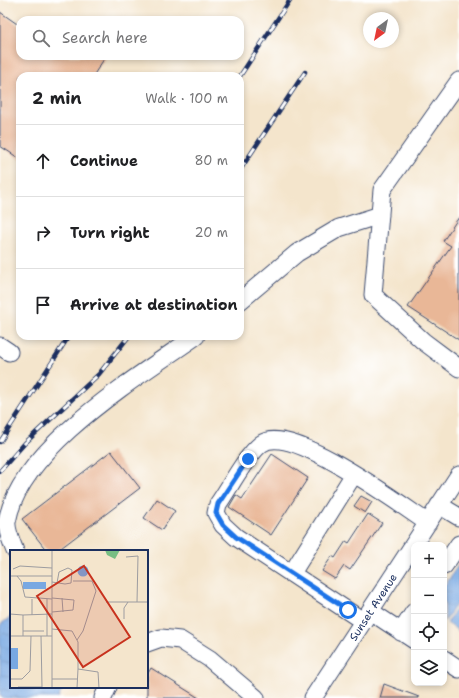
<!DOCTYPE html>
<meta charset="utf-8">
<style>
body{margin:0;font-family:"Shantell Sans",sans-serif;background:#f2f2f2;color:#202124}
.controls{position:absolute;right:12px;bottom:12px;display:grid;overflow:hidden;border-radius:8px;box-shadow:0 2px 6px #0003}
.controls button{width:36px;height:36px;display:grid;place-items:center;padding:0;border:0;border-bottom:1px solid #e0e0e0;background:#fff;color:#202124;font:20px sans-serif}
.compass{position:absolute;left:363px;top:12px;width:36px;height:36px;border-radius:50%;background:#fff;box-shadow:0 2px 6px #0003;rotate:213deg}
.stop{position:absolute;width:12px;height:12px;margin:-9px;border:3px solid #1a73e8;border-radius:50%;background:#fff}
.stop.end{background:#1a73e8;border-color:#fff;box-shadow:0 1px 4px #0008}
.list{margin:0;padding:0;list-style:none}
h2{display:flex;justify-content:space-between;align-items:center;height:52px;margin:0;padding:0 16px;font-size:17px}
h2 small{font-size:13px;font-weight:400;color:#757577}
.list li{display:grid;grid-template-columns:26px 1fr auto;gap:12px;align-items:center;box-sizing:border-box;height:72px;padding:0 16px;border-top:1px solid #e0e0e0}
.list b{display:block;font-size:15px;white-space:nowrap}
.list em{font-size:13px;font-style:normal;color:#757577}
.icon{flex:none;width:22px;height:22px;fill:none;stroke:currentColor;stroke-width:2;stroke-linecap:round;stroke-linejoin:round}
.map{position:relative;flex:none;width:459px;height:698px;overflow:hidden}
.search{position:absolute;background:#fff;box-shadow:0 2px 6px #0003;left:16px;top:16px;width:228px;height:44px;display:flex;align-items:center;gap:10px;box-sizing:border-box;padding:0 14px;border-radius:12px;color:#757577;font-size:15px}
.panel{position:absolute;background:#fff;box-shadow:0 2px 6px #0003;left:16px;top:72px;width:228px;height:268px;border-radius:12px}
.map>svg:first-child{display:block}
.water{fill:url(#water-ripples);stroke:#4a6ca0}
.building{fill:#e9b797}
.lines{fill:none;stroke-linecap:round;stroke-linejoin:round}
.minor-casing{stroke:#3c4a6e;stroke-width:19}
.minor{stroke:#fff;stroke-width:17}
.rail-casing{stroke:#1b2f5e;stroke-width:4.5}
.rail{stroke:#fff;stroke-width:3;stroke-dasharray:9;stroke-linecap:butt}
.route{stroke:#1a73e8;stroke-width:5}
.labels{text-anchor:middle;stroke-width:3;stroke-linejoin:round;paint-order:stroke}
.street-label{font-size:11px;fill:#1b2f5e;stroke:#fff}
.inset-road{fill:none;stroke:#9d9ca0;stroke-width:1}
.view{fill:#c8321e;fill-opacity:0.15;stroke:#c8321e;stroke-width:2}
.inset-edge{fill:none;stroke:#1b2f5e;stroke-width:2}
</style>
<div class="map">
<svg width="459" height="698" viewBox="0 0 459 698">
<defs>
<pattern id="water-ripples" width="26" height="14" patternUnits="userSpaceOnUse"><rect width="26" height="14" fill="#78a8e2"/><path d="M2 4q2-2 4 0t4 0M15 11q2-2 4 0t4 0" fill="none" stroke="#6289ba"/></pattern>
</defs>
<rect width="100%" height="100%" fill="#fff"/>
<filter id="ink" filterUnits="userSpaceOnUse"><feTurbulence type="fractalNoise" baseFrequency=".025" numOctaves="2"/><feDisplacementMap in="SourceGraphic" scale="8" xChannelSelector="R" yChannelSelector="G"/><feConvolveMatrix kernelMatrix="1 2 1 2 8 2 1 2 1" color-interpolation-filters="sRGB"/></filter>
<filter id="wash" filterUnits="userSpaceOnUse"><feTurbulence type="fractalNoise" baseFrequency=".012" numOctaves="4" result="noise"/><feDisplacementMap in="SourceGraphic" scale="16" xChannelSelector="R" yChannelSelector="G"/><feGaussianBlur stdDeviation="0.9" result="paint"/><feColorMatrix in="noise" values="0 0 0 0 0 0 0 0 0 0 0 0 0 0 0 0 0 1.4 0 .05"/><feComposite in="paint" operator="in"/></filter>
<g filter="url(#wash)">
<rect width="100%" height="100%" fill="#f4e5cc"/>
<path class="water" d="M458 565 459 600 445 621 444 587Z
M459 604V631L447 623Z
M11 616V687H64L58 698H3L0 696V625Z"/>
<g id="blocks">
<path class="building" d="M0 12 20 26V56H106L93 76H20V159L0 146Z
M459 217V340L408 307 451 246 443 241Z
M111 451 140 488 57 551H47L22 519Z
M272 454 308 478 271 535 229 507 236 495 242 499Z
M361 496 372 502 365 513 354 506Z
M157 499 175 511 162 530 144 518Z
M368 514 382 523 350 570 344 566 335 579 322 571 332 556 335 558 346 541 349 543Z
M151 668 199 698H147V675Z
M384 684 419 697V698H380Z"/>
</g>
</g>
<g filter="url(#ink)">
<use href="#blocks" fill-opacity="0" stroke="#3c4a6e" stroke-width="1"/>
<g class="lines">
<g class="minor-casing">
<path id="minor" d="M459 81 382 190 373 295 423 341 459 368
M240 301 297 253 339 228 380 215
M0 346 9 352
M439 505 459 517
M15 551C12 543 6 530 7 522 19 448 138 377 196 336
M444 566 459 544
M292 573 354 474
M370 611 414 640
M363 621 236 537 223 525 216 513 218 504C230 487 245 457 261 444 290 422 401 505 428 523
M401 632 414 612
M147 643 161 638 180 640 210 659 256 698
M444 659 459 669
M103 698 108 687
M313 698 459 475"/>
</g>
<use href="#minor" class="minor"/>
<g class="rail-casing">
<path id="rail" d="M240 76 290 0
M240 170 305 72
M0 442 69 336
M0 471 25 443 99 374 129 336"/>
</g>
<use href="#rail" class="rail"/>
</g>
</g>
<g class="lines" filter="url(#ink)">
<path class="route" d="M248 459 218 504 216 513 223 525 236 537 348 610"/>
</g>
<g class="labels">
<g class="street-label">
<text transform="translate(373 607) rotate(-57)" y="4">Sunset Avenue</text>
</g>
</g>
<g transform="translate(10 550)">
<rect width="138" height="138" fill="#f4e5cc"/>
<path d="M95 0H110L105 9 97 5Z" fill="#78be83"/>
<path d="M67.5 21a5.5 5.5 0 1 1 11 0a5.5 5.5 0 1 1-11 0ZM13 32H36V39H13ZM0 98H8V119H0Z" fill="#78a8e2"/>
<path class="inset-road" d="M116 7 128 6 127 52M3 19 10 16 42 18M0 26H42M7 26 11 31 15 47 42 49M63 31H82L86 41 73 81 67 90M42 32 55 34 61 33 62 20 58 18 49 22 47 33M42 48 64 50 63 60 42 62M52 48 53 62M22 49V65M96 52H138M0 64 13 65M114 69V58L118 52M42 79 62 81 68 92V119M13 81H34M0 86H13M37 86V49M42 86H13V65L42 64M0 129H12L20 121 21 86M42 129H67M8 137H32L31 86M42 138V0M67 138 68 119 88 122 89 138"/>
<path class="view" d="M74 16 120 87 73 117 27 46Z"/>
<rect width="138" height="138" class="inset-edge"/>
</g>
</svg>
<div class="controls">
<button>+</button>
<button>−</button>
<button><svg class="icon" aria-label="locate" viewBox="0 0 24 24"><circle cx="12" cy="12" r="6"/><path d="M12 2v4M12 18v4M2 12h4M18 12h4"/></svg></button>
<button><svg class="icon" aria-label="layers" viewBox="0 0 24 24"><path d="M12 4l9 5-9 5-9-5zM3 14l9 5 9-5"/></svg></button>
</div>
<svg class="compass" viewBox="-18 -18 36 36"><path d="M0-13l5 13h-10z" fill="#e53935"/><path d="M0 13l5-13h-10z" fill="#757577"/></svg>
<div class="stop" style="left:348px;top:610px"></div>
<div class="stop end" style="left:248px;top:459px"></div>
<div class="search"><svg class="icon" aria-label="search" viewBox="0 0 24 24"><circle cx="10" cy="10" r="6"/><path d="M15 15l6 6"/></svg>Search here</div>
<section class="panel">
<h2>2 min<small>Walk · 100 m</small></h2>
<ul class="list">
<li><svg class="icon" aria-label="ahead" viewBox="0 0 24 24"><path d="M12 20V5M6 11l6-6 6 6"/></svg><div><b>Continue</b></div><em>80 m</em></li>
<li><svg class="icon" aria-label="right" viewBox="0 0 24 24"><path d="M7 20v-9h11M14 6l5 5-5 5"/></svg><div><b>Turn right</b></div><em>20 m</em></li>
<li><svg class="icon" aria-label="arrive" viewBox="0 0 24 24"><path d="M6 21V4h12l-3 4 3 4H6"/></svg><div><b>Arrive at destination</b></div></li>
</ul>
</section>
</div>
